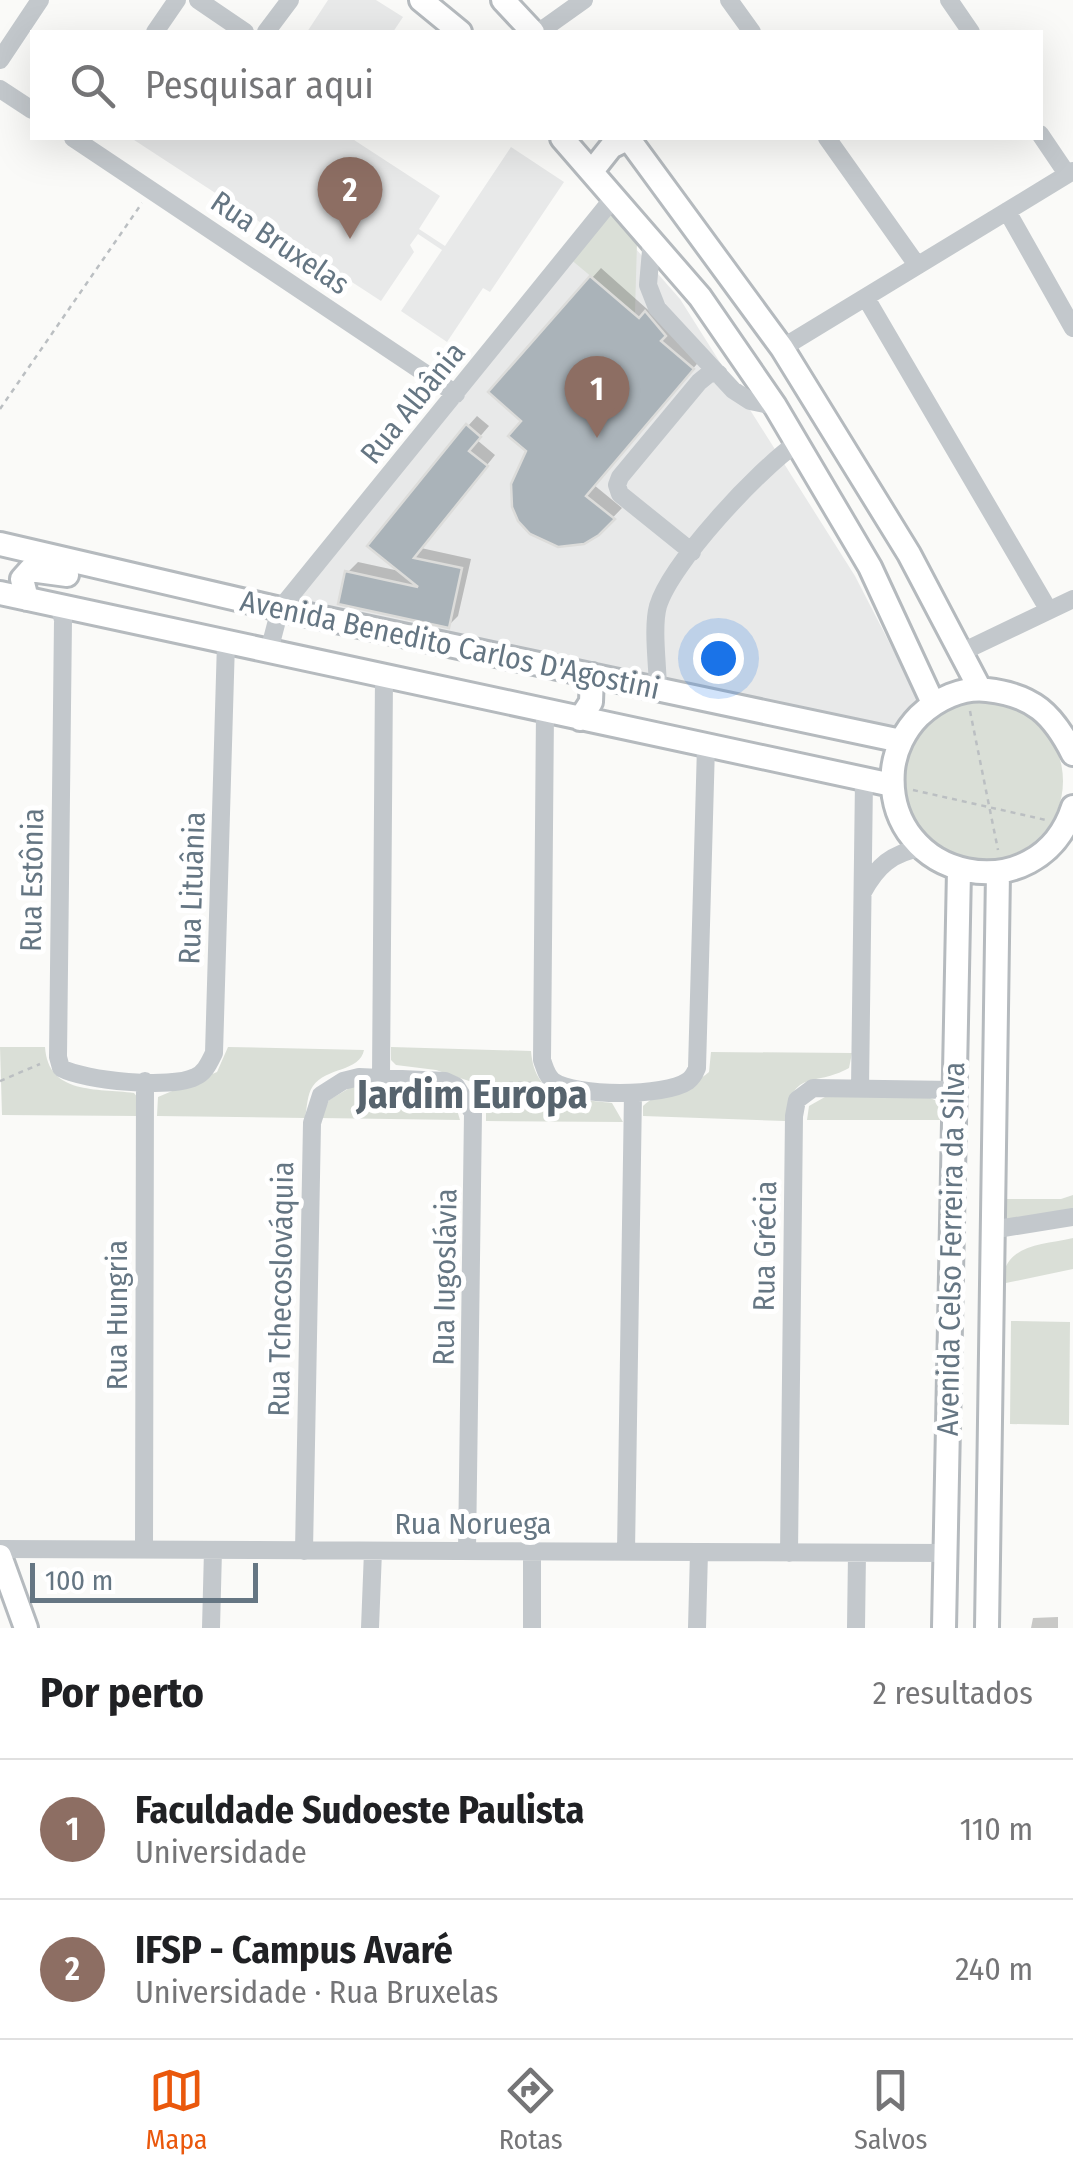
<!DOCTYPE html>
<html lang="pt">
<meta charset="utf-8">
<style>
body{margin:0;font-family:"Fira Sans Condensed",sans-serif;background:#f6f6f6;color:#202124}
.scale{position:absolute;left:30px;bottom:25px;width:228px;box-sizing:border-box;padding-left:10px;border:5px solid #657683;border-top:0;font-size:28px;line-height:35px;white-space:nowrap;color:#657683;-webkit-text-stroke:8px #fff;paint-order:stroke}
.you{position:absolute;left:718px;top:658px;width:35px;height:35px;margin:-25px;border:8px solid #fff;border-radius:50%;background:#1a73e8;box-shadow:0 0 0 15px #1a73e833}
.badge{display:grid;place-items:center;width:65px;height:65px;border-radius:50%;background:#ea580c;color:#fff;font-size:32px;font-weight:700}
.pin{position:absolute;translate:-50% -82px;filter:drop-shadow(0 2px 5px #0008)}
.pin::after{content:'';position:absolute;top:52px;width:35px;height:30px;background:inherit;clip-path:polygon(0 0,100% 0,50% 100%)}
.list{margin:0;padding:0;list-style:none}
h2{display:flex;justify-content:space-between;align-items:center;height:130px;margin:0;padding:0 40px;font-size:42px}
h2 small{font-size:32px;font-weight:400;color:#757577}
.list li{display:grid;grid-template-columns:65px 1fr auto;gap:30px;align-items:center;box-sizing:border-box;height:140px;padding:0 40px;border-top:2px solid #e0e0e0}
.list b{display:block;font-size:38px;white-space:nowrap}
.list p{margin:0;font-size:32px;white-space:nowrap;color:#757577}
.list em{font-size:32px;font-style:normal;color:#757577}
.icon{flex:none;width:55px;height:55px;fill:none;stroke:currentColor;stroke-width:2;stroke-linecap:round;stroke-linejoin:round}
.map{position:relative;flex:none;width:1073px;height:1628px;overflow:hidden}
.search{position:absolute;background:#fff;box-shadow:0 10px 40px #0002;left:30px;right:30px;top:30px;height:110px;display:flex;align-items:center;gap:25px;box-sizing:border-box;padding:0 35px;border-radius:0px;color:#757577;font-size:38px}
.sheet{height:410px;background:#fff}
nav{display:flex;justify-content:space-around;align-items:center;box-sizing:border-box;height:140px;border-top:2px solid #e0e0e0;background:#fff;font-size:28px;color:#757577}
nav a{display:grid;justify-items:center;gap:5px}
nav .on{color:#ea580c}
.map>svg:first-child{display:block}
.built{fill:#e8e9e9}
.green{fill:#dadfd7}
.shadow{fill:#0003}
.building{fill:#aab3b9;stroke:#dcdcda;stroke-width:2.5}
.lines{fill:none;stroke-linecap:round;stroke-linejoin:round}
.major-casing{stroke:#b5babe;stroke-width:28}
.path{stroke:#bbbfc2;stroke-width:2.5;stroke-dasharray:5 5;stroke-linecap:butt}
.minor{stroke:#c3c8cc;stroke-width:18}
.major{stroke:#fff;stroke-width:22}
.labels{text-anchor:middle;stroke-width:10;stroke-linejoin:round;paint-order:stroke}
.street-label{font-size:30px;fill:#657683;stroke:#fff}
.district-label{font-size:40px;font-weight:bold;fill:#57646e;stroke:#fff}
</style>
<div class="map">
<svg width="1073" height="1628" viewBox="0 0 1073 1628">
<rect width="100%" height="100%" fill="#fafaf8"/>
<path class="built" d="M328 0H376L403 17 393 32H307Z
M131 138H351L440 196 419 229 445 246 511 147 564 182 490 292 483 288 447 342 401 311 442 250 418 234 410 245 414 252 381 301Z
M607 216 680 299 855 576 920 702 892 731 288 606Z"/>
<path class="green" d="M609 211 637 242 635 313 569 258Z
M905 781a79 79 0 1 1 158 0a79 79 0 1 1-158 0Z
M0 1047H45C48 1095 97 1088 134 1093L138 1098V1116L2 1115Z
M228 1047 364 1050C360 1072 326 1067 313 1086 307 1094 307 1108 305 1118L157 1116 158 1097 217 1072Z
M391 1047 531 1051C535 1101 573 1098 612 1103L623 1122 486 1121V1101L478 1084 436 1070 396 1065 391 1060Z
M711 1052 852 1053 849 1068C813 1088 793 1067 785 1121L643 1116V1106C661 1089 690 1089 709 1072Z
M353 1086 445 1090 454 1100 460 1120 320 1118 329 1100Z
M832 1093 923 1095 944 1104 946 1120H807L809 1106Z
M1073 1195V1215L1006 1219V1199H1061Z
M1073 1238V1269L1001 1284C1006 1243 1039 1246 1073 1238Z
M1011 1321 1070 1322 1069 1425 1010 1424Z"/>
<path class="shadow" d="M601 268 702 358 594 485 622 508 598 533 529 450 525 421 592 278Z
M477 416 489 426 477 440 495 455 421 548 471 559 458 616 448 626 348 572 358 562 404 572 468 426Z
M1058 1617V1628H1031L1033 1618Z"/>
<path class="building" d="M590 276 639 318 645 311 666 336 661 341 694 369 586 496 615 519 599 535 584 544 558 547 530 534 518 521 512 507 511 484 526 451 508 436 521 421 488 392Z
M466 424 481 437 469 451 488 466 414 558 462 568 449 628 338 604 345 571 418 587 367 546Z"/>
<g class="lines">
<g class="major-casing">
<path id="major" d="M421 0 460 32
M503 0 533 32
M562 138 700 297 775 406 870 567 933 703
M628 138 782 348 909 554 980 689
M592 171 611 147 629 138
M0 544 280 609 901 741
M0 593 892 785
M27 599 22 579 30 570 67 575
M580 719 591 702 592 675
M1073 754C1053 714 1033 695 987 690 962 687 937 699 919 716 905 730 895 750 893 770 884 882 1039 913 1073 807
M0 1556 26 1628
M944 1628 959 870
M987 1628 998 872"/>
</g>
<path class="path" d="M0 409 142 203
M970 711 998 850
M913 790 1046 820
M0 1081 40 1064
M482 1094 483 1090 510 1083H531"/>
<path class="minor" d="M198 0 245 32
M729 0 752 32
M949 0 971 32
M155 32 177 0
M266 32 290 0
M539 32 584 0
M0 60 40 0
M0 89 32 110
M1040 134 1067 174
M73 138 456 394
M827 138 917 265
M1007 211 1073 328
M652 239 648 285 657 308 733 390 750 401 775 406
M866 298 1048 609
M782 348 1073 171
M692 552 620 494 617 485 620 477 699 382 710 373 719 374
M59 605 63 620 58 1057 61 1068C85 1081 171 1089 195 1077 205 1073 209 1063 214 1053L226 642
M269 651 280 609 615 196
M962 652 1073 599
M658 691C658 667 652 628 658 606 671 563 759 469 797 443
M545 711 542 1060C545 1068 546 1075 553 1081 575 1097 665 1097 688 1081 692 1078 695 1073 697 1068L706 746
M863 892C877 866 892 853 921 848
M381 1076 384 676
M860 1088 864 780
M991 1230 1073 1217
M0 1549 946 1553
M144 1550 145 1081
M304 1551 312 1123 321 1095 343 1081 359 1077 445 1081 456 1086 473 1113 467 1551
M626 1552 633 1093
M789 1553 794 1116 797 1100 813 1088 954 1090
M211 1628 213 1550
M370 1628 373 1551
M532 1628V1552
M697 1628 699 1552
M856 1628 857 1553"/>
<use href="#major" class="major"/>
</g>
<g class="labels">
<g class="street-label">
<text transform="translate(280 243) rotate(34)" y="10">Rua Bruxelas</text>
<text transform="translate(413 403) rotate(-51)" y="10">Rua Albânia</text>
<text transform="translate(450 645) rotate(12)" y="10">Avenida Benedito Carlos D'Agostini</text>
<text transform="translate(32 880) rotate(-89)" y="10">Rua Estônia</text>
<text transform="translate(192 888) rotate(-88)" y="10">Rua Lituânia</text>
<text transform="translate(765 1246) rotate(-89)" y="10">Rua Grécia</text>
<text transform="translate(951 1249) rotate(-89)" y="10">Avenida Celso Ferreira da Silva</text>
<text transform="translate(445 1277) rotate(-89)" y="10">Rua Iugoslávia</text>
<text transform="translate(281 1289) rotate(-89)" y="10">Rua Tchecoslováquia</text>
<text transform="translate(117 1315) rotate(-90)" y="10">Rua Hungria</text>
<text x="473" y="1534">Rua Noruega</text>
</g>
<g class="district-label">
<text x="472" y="1108">Jardim Europa</text>
</g>
</g>
</svg>
<div class="scale">100 m</div>
<div class="you"></div>
<div class="pin badge" style="left:597px;top:438px;background:#8d6e63">1</div>
<div class="pin badge" style="left:350px;top:239px;background:#8d6e63">2</div>
<div class="search"><svg class="icon" aria-label="search" viewBox="0 0 24 24"><circle cx="10" cy="10" r="6"/><path d="M15 15l6 6"/></svg>Pesquisar aqui</div>
</div>
<section class="sheet">
<h2>Por perto<small>2 resultados</small></h2>
<ul class="list">
<li><span class="badge" style="background:#8d6e63">1</span><div><b>Faculdade Sudoeste Paulista</b><p>Universidade</p></div><em>110 m</em></li>
<li><span class="badge" style="background:#8d6e63">2</span><div><b>IFSP - Campus Avaré</b><p>Universidade · Rua Bruxelas</p></div><em>240 m</em></li>
</ul>
</section>
<nav>
<a class="on"><svg class="icon" aria-label="map" viewBox="0 0 24 24"><path d="M3 6l6-2 6 2 6-2v14l-6 2-6-2-6 2zM9 4v14M15 6v14"/></svg>Mapa</a>
<a><svg class="icon" aria-label="directions" viewBox="0 0 24 24"><path d="M12 3l9 9-9 9-9-9zM9 14v-3h6M13 9l2 2-2 2"/></svg>Rotas</a>
<a><svg class="icon" aria-label="saved" viewBox="0 0 24 24"><path d="M7 4h10v16l-5-4-5 4z"/></svg>Salvos</a>
</nav>
